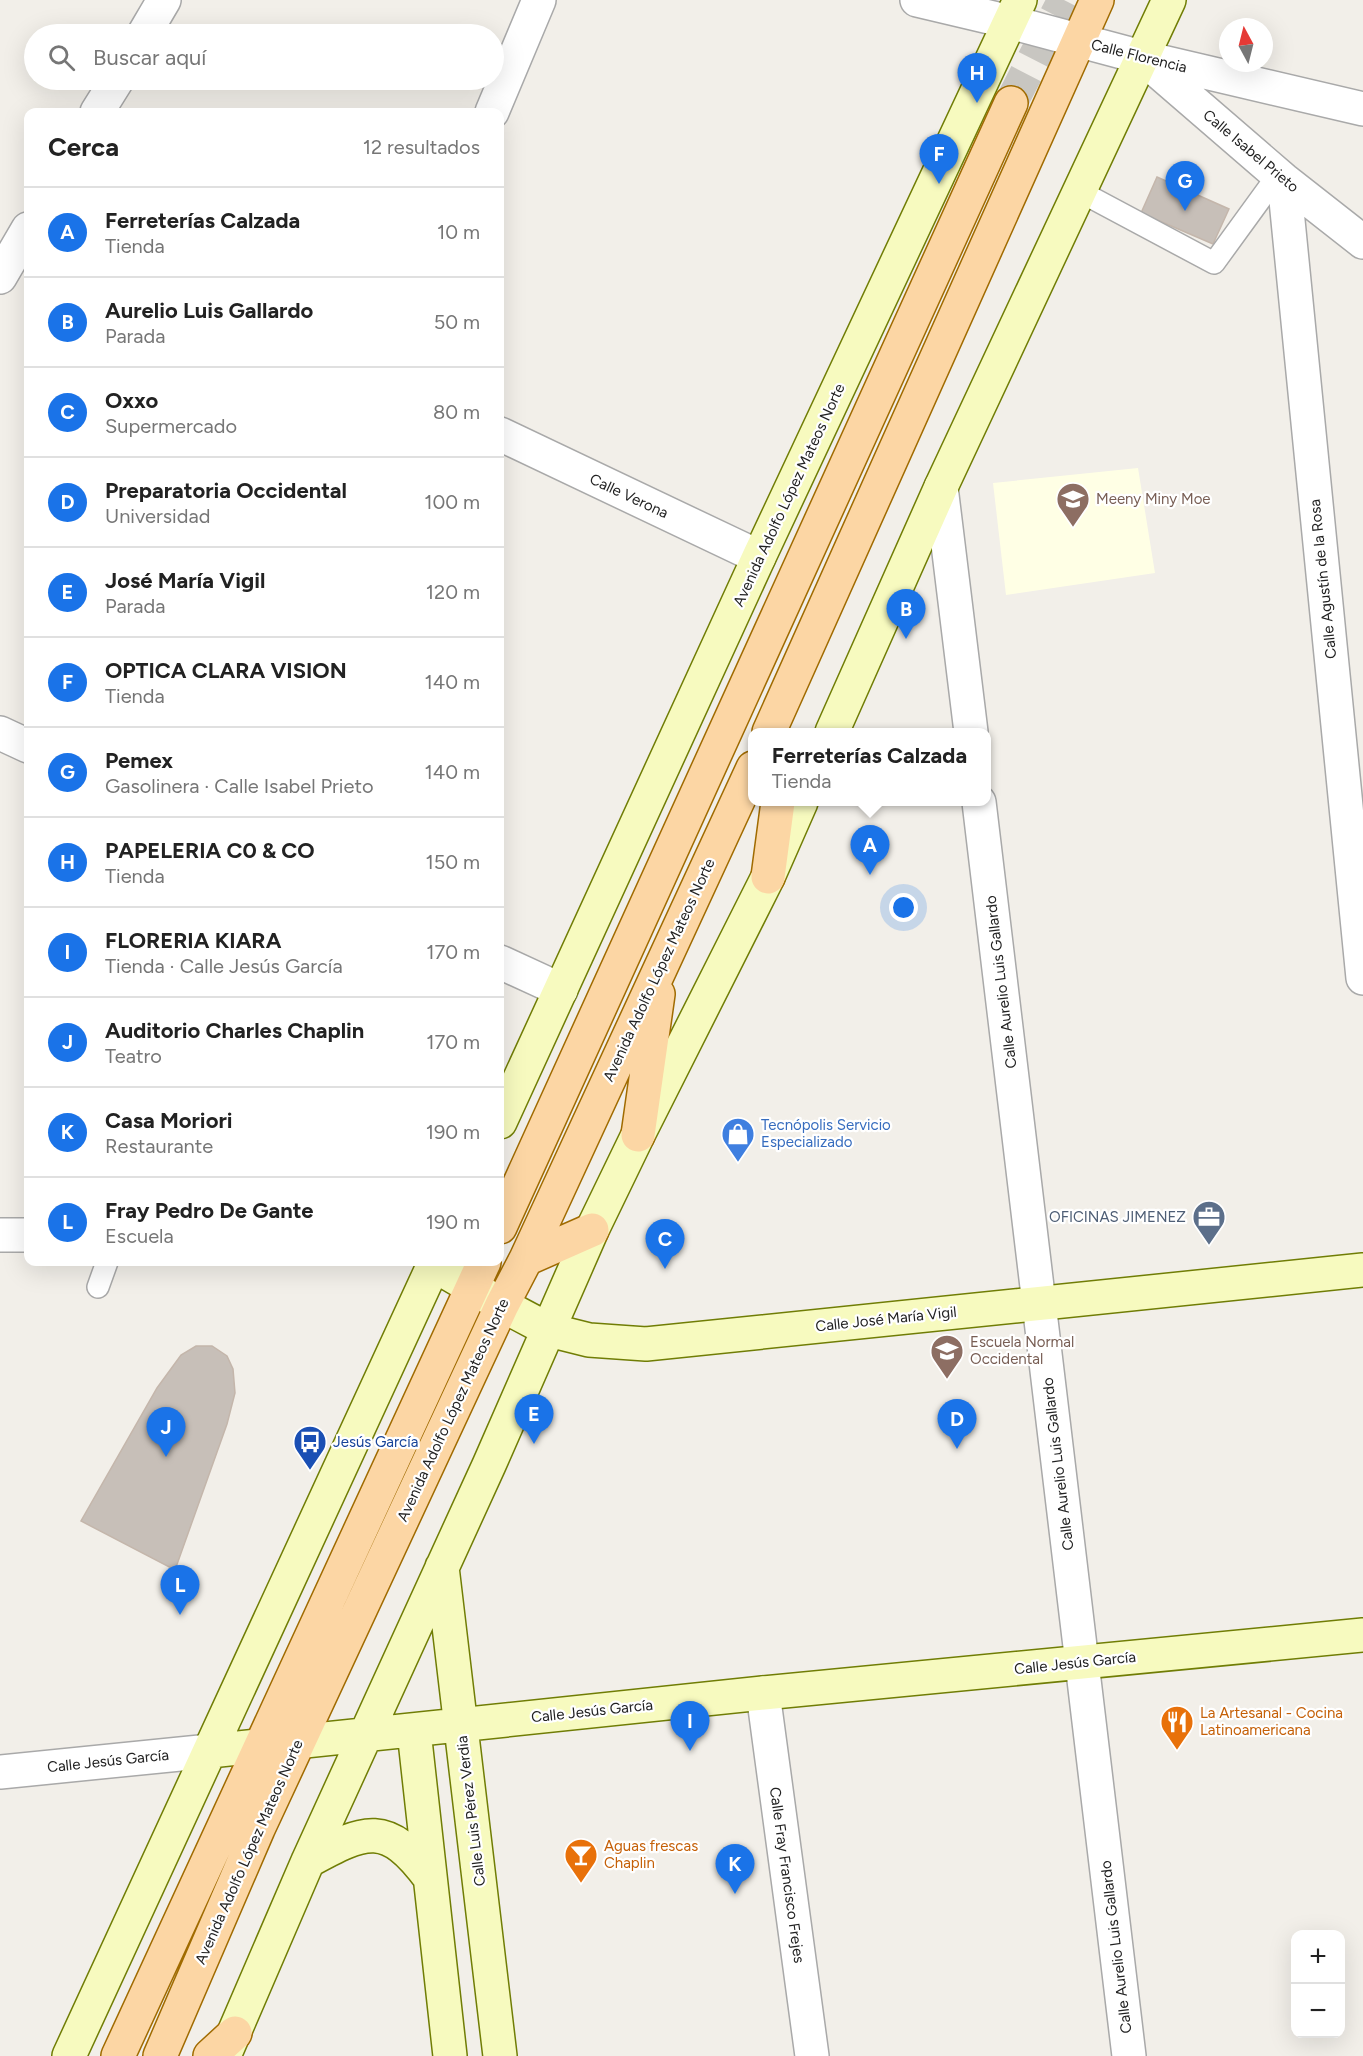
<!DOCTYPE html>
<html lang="es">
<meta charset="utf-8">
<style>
body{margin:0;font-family:Figtree,sans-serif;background:#f6f6f6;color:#222}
.controls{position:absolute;right:18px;bottom:18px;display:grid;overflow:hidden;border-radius:12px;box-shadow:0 6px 24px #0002}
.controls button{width:54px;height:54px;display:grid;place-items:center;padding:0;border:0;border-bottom:2px solid #e0e0e0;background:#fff;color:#222;font:30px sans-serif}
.compass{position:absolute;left:1219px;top:18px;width:54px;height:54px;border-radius:50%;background:#fff;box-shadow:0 6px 24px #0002;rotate:353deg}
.you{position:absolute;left:904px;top:908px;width:21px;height:21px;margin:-15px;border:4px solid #fff;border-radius:50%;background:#1a73e8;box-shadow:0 0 0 9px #1a73e833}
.badge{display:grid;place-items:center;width:39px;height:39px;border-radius:50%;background:#1a73e8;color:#fff;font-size:20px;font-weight:700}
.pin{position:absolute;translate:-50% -50px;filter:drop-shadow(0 2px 3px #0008)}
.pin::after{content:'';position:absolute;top:32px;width:21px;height:18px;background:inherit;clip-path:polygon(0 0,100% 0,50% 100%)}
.popup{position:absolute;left:748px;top:728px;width:243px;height:78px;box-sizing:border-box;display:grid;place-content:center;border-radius:12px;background:#fff;filter:drop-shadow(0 2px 4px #0005);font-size:20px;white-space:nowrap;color:#767676}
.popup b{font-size:22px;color:#222}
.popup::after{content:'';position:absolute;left:50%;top:100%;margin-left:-12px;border:12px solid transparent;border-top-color:#fff}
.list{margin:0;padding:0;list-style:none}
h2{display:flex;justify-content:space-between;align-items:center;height:78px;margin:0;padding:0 24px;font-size:26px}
h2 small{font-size:20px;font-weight:400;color:#767676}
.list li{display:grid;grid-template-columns:39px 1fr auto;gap:18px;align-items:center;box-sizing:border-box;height:90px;padding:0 24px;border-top:2px solid #e0e0e0}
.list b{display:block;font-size:22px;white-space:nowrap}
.list p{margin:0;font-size:20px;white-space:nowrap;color:#767676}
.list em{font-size:20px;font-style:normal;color:#767676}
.icon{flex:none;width:33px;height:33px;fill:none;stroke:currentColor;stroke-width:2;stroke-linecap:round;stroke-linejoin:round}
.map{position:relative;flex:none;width:1363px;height:2056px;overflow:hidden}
.search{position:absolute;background:#fff;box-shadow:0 6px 24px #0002;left:24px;top:24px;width:480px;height:66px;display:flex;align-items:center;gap:15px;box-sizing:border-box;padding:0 21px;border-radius:33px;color:#767676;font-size:22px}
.panel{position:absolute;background:#fff;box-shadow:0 6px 24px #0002;left:24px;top:108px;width:480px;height:1158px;border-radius:12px}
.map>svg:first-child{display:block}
.education{fill:#ffffe5}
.building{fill:#c7bfb8;stroke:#c4b6ab;stroke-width:1.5}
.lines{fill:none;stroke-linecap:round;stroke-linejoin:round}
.primary-tunnel{stroke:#c8c6c1;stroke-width:33;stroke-dasharray:33 16;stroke-linecap:butt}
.lane-casing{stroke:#a9a9a9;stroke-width:24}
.street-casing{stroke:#a9a9a9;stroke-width:36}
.secondary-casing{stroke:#707d05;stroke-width:36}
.primary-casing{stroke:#a06b00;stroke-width:36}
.lane{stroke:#fff;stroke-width:21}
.street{stroke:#fff;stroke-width:33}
.secondary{stroke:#f7fabf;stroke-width:33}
.primary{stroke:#fcd6a4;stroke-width:33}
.labels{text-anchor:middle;stroke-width:4.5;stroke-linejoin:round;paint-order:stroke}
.street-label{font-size:15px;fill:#222;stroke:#fff}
.education-label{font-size:15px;fill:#785e54;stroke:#fff;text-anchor:start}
.shop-label{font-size:15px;fill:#366cbe;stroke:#fff;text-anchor:start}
.service-label{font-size:15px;fill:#4e5e75;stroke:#fff;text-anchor:end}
.transit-label{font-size:15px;fill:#164399;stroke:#fff;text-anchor:start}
.food-label{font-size:15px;fill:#c56008;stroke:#fff;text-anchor:start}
</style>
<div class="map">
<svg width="1363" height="2056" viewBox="0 0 1363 2056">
<rect width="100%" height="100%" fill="#f2efe9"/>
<path class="education" d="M1138 468 1155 573 1006 595 993 483Z"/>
<path class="building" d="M1157 177 1229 209 1213 244 1141 213Z
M196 1346H212L227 1356 233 1369 235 1393 227 1424 175 1570 81 1521 157 1388 181 1355Z"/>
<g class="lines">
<path class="primary-tunnel" d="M1011 103 1064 0"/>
<g class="lane-casing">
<path id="lane" d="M1079 191 1214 263 1278 175
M98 1287 107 1262"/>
</g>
<g class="street-casing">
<path id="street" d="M917 0 1010 22 1141 57 1363 109
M144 34 164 0
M1145 60 1284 180 1363 242
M97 112 117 80
M492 112 539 0
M1284 180 1363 978
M0 277 28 229
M500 434 759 557
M941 487 971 732
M0 733 28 746
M979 802 1129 2056
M500 962 561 990
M0 1235H28
M763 1693 812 2056
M0 1772 210 1751"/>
</g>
<g class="secondary-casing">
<path id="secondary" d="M832 732 941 487 1169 0
M500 1122 759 557 1020 0
M434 1265 502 1305 549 1330 589 1340 646 1344 1363 1270
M442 1567 500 2056
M414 1731 450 2056
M210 1751 763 1693 1363 1635
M308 1861C366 1829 387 1820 430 1878
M69 2056 435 1262
M224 2056 308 1861 489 1465 592 1230 638 1135 768 877 801 802"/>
</g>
<g class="primary-casing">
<path id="primary" d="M769 732 1097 0
M768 877 778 802
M638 1135 658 994
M500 1227 1011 103
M526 1259 592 1230
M118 2056 484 1262
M160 2056 258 1829 502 1305 526 1259 753 768
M210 2056 235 2033"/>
</g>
<use href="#lane" class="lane"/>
<use href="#street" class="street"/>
<use href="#secondary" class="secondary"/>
<use href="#primary" class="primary"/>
</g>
<defs>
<g id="school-pin" transform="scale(1.725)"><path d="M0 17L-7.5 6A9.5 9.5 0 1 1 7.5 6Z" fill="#8d6e63" stroke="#fff"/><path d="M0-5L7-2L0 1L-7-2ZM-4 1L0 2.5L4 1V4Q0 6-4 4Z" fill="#fff"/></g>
<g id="shop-pin" transform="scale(1.725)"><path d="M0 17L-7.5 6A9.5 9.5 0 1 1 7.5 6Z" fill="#3f7fe0" stroke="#fff"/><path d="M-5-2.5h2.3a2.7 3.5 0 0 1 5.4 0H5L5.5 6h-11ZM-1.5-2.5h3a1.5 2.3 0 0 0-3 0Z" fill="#fff"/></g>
<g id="office-pin" transform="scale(1.725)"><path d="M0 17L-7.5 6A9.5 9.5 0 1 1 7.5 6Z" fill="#5c6f8a" stroke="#fff"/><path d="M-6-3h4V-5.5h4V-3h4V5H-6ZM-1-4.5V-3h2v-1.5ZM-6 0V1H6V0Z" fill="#fff"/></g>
<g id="university-pin" transform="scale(1.725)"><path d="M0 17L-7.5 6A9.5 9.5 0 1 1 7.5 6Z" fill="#8d6e63" stroke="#fff"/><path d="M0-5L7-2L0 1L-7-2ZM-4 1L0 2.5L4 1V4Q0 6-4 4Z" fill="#fff"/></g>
<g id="bus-pin" transform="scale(1.725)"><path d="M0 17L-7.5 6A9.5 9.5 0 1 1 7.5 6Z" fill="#1a4fb4" stroke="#fff"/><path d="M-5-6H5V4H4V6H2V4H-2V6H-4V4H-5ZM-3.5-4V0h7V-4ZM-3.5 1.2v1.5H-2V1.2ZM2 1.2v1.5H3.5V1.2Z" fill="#fff"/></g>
<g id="restaurant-pin" transform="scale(1.725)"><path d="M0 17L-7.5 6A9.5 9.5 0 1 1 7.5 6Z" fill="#e8710a" stroke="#fff"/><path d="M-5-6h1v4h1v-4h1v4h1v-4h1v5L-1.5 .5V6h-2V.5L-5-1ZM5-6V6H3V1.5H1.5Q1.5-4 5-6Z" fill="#fff"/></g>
<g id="bar-pin" transform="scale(1.725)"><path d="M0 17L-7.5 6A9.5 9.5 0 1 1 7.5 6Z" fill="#e8710a" stroke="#fff"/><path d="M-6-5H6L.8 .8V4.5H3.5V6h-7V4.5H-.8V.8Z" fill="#fff"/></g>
</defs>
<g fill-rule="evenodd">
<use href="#school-pin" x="1073" y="499"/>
<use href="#shop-pin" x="738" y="1134"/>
<use href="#office-pin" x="1209" y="1217"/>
<use href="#university-pin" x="947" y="1351"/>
<use href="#bus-pin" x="310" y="1442"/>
<use href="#restaurant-pin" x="1177" y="1722"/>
<use href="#bar-pin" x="581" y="1855"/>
</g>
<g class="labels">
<g class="street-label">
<text transform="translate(1139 56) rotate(14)" y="5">Calle Florencia</text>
<text transform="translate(1251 151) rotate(40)" y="5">Calle Isabel Prieto</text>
<text transform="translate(789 495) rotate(-65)" y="5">Avenida Adolfo López Mateos Norte</text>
<text transform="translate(629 496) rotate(25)" y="5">Calle Verona</text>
<text transform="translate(1323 579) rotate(-96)" y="5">Calle Agustín de la Rosa</text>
<text transform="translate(659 970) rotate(-65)" y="5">Avenida Adolfo López Mateos Norte</text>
<text transform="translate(1001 982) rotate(-97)" y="5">Calle Aurelio Luis Gallardo</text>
<text transform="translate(886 1319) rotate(-6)" y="5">Calle José María Vigil</text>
<text transform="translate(453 1410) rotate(-65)" y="5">Avenida Adolfo López Mateos Norte</text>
<text transform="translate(1058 1464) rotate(-97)" y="5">Calle Aurelio Luis Gallardo</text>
<text transform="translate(1075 1663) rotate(-6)" y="5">Calle Jesús García</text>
<text transform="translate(592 1711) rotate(-6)" y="5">Calle Jesús García</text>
<text transform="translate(108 1761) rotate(-6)" y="5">Calle Jesús García</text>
<text transform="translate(471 1811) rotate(-97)" y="5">Calle Luis Pérez Verdia</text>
<text transform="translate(249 1852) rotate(-66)" y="5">Avenida Adolfo López Mateos Norte</text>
<text transform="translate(787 1875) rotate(82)" y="5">Calle Fray Francisco Frejes</text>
<text transform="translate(1116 1947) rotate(-97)" y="5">Calle Aurelio Luis Gallardo</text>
</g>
<g class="education-label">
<text x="1096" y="504">Meeny Miny Moe</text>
<text x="970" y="1347">Escuela Normal<tspan x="970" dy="17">Occidental</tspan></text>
</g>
<g class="shop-label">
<text x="761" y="1130">Tecnópolis Servicio<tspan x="761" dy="17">Especializado</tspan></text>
</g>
<g class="service-label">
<text x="1186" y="1222">OFICINAS JIMENEZ</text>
</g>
<g class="transit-label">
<text x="333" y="1447">Jesús García</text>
</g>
<g class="food-label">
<text x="1200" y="1718">La Artesanal - Cocina<tspan x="1200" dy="17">Latinoamericana</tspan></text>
<text x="604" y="1851">Aguas frescas<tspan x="604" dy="17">Chaplin</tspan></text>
</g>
</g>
</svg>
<div class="controls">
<button>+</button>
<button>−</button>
</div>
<svg class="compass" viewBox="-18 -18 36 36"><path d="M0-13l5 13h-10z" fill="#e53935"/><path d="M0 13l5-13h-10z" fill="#767676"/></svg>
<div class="you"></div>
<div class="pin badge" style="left:870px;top:875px">A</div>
<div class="popup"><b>Ferreterías Calzada</b>Tienda</div>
<div class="pin badge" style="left:906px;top:639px">B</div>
<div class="pin badge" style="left:665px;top:1269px">C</div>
<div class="pin badge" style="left:957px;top:1449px">D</div>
<div class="pin badge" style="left:534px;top:1444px">E</div>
<div class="pin badge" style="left:939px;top:184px">F</div>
<div class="pin badge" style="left:1185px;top:211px">G</div>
<div class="pin badge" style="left:977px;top:103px">H</div>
<div class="pin badge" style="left:690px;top:1751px">I</div>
<div class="pin badge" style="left:166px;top:1457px">J</div>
<div class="pin badge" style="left:735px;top:1894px">K</div>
<div class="pin badge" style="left:180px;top:1615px">L</div>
<div class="search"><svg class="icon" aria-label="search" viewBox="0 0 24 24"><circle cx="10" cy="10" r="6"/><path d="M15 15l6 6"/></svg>Buscar aquí</div>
<section class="panel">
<h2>Cerca<small>12 resultados</small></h2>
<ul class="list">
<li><span class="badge">A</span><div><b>Ferreterías Calzada</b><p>Tienda</p></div><em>10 m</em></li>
<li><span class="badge">B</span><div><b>Aurelio Luis Gallardo</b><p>Parada</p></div><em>50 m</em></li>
<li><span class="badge">C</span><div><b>Oxxo</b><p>Supermercado</p></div><em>80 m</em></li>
<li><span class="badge">D</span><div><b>Preparatoria Occidental</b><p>Universidad</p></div><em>100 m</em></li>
<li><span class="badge">E</span><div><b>José María Vigil</b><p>Parada</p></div><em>120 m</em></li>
<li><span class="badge">F</span><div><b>OPTICA CLARA VISION</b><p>Tienda</p></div><em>140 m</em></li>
<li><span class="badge">G</span><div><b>Pemex</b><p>Gasolinera · Calle Isabel Prieto</p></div><em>140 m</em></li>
<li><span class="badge">H</span><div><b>PAPELERIA C0 &amp; CO</b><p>Tienda</p></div><em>150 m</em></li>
<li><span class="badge">I</span><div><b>FLORERIA KIARA</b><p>Tienda · Calle Jesús García</p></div><em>170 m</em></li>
<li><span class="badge">J</span><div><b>Auditorio Charles Chaplin</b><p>Teatro</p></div><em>170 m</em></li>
<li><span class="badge">K</span><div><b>Casa Moriori</b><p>Restaurante</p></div><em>190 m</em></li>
<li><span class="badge">L</span><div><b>Fray Pedro De Gante</b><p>Escuela</p></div><em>190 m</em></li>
</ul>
</section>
</div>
